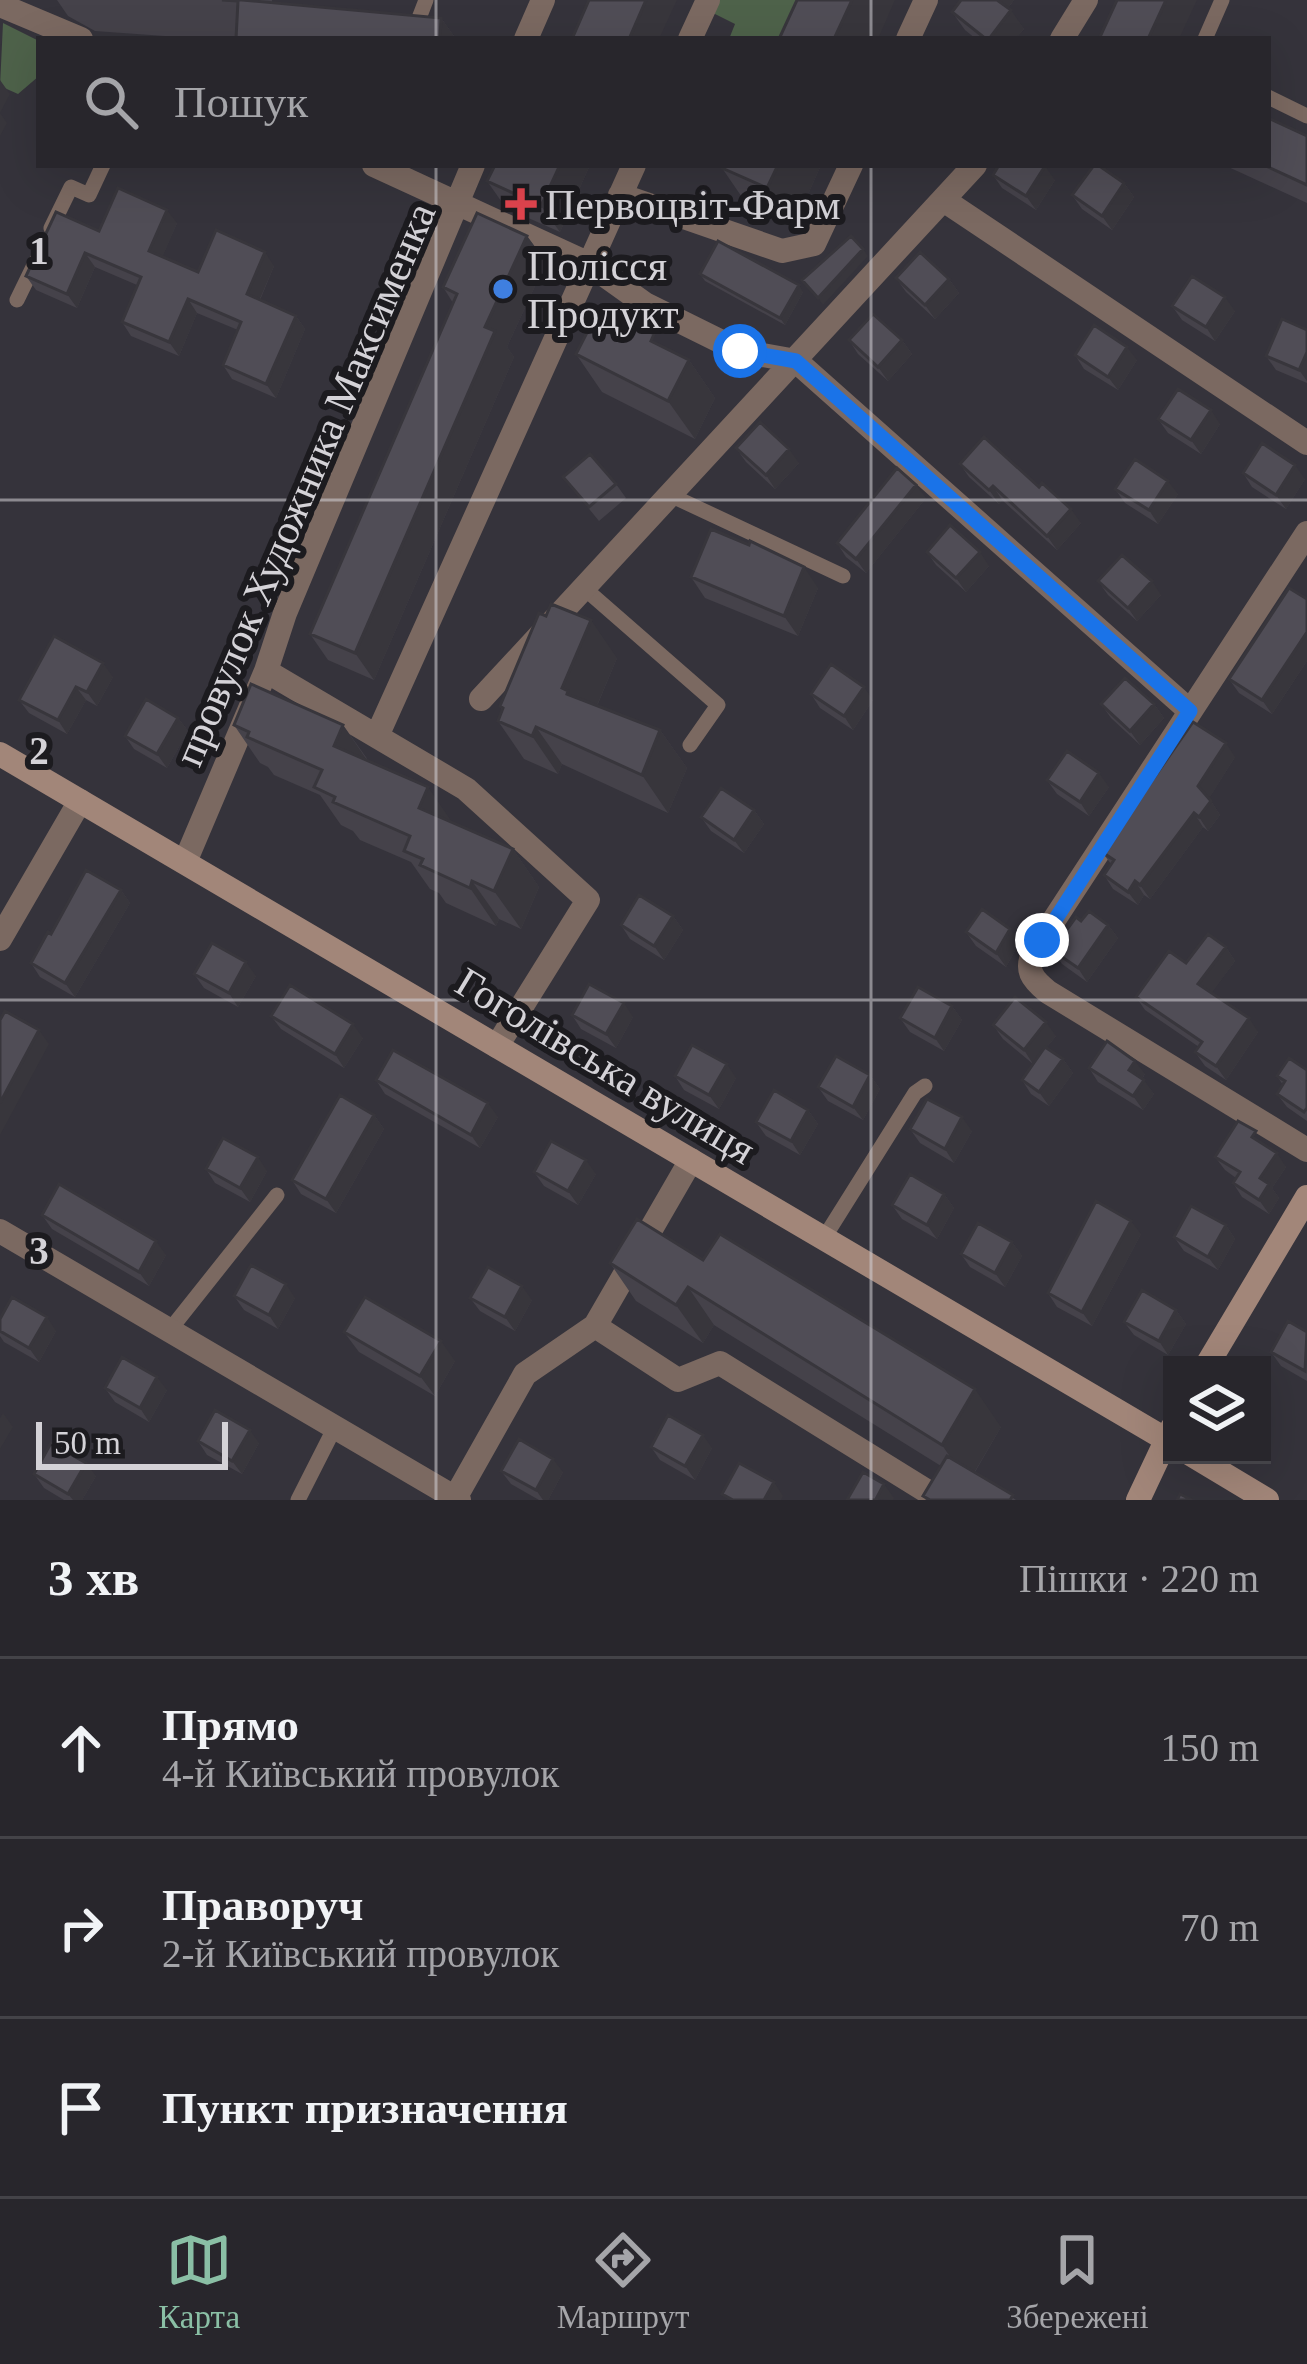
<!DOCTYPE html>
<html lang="uk">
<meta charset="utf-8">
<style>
body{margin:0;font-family:"Times New Roman",serif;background:#302e34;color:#f1f3f6}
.controls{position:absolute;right:36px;bottom:36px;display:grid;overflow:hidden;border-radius:0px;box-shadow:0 12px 48px #0002}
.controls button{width:108px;height:108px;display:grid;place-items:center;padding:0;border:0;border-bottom:3px solid #444348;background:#28262c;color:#f1f3f6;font:60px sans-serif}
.scale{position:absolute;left:36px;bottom:30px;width:192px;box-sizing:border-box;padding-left:12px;border:6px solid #d4d2d7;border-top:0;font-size:33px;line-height:42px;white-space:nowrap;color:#d4d2d7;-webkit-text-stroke:9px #1c1b1f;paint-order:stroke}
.stop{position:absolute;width:36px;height:36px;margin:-27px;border:9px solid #1a73e8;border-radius:50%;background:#fff}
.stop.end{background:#1a73e8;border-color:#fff;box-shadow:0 3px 12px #0008}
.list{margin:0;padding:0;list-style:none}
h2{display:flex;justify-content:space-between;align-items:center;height:156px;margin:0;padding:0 48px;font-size:51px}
h2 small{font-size:39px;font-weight:400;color:#a5a5a9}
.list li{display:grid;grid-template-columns:78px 1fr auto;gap:36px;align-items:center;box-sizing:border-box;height:180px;padding:0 48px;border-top:3px solid #444348}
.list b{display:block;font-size:45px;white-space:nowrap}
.list p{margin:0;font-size:39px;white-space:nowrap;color:#a5a5a9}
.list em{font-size:39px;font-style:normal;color:#a5a5a9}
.icon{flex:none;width:66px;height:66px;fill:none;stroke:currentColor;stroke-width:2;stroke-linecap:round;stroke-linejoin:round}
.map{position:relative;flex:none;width:1307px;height:1500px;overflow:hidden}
.search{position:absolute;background:#28262c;box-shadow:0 12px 48px #0002;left:36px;right:36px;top:36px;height:132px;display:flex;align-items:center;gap:30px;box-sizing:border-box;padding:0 42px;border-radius:0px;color:#a5a5a9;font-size:45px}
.sheet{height:696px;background:#28262c}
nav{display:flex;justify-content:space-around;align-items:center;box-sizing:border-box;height:168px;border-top:3px solid #444348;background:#28262c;font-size:33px;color:#a5a5a9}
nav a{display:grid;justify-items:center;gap:6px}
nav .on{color:#8abfa5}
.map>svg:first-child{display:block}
.green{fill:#4e624a}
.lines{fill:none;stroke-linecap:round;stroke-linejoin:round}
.lane{stroke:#7b6961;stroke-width:15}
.street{stroke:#7b6961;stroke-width:24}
.secondary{stroke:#a28679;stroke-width:24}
.wall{fill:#45424a}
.shaded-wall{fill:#38363c}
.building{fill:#504d56;stroke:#38363c;stroke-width:3}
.route{stroke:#1a73e8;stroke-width:15}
.grid{fill:none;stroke:#d4d2d7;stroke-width:3;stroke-opacity:0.55}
.health-dot{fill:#e0444e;stroke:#1c1b1f;stroke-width:4.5}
.shop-dot{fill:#3f7fe0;stroke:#1c1b1f;stroke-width:4.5}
.labels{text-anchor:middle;stroke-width:12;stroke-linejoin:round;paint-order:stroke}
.poi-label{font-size:42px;fill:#d4d2d7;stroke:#1c1b1f;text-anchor:start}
.street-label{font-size:42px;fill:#d4d2d7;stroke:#1c1b1f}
.grid-label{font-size:39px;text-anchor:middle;font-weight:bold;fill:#d4d2d7;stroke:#1c1b1f;stroke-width:12;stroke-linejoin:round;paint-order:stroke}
</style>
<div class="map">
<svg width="1307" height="1500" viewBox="0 0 1307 1500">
<rect width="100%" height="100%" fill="#35333b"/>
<path class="green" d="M719 0H836L819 39H729L735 24 713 13Z
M3 23 39 41V76L18 94 0 86Z"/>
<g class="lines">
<path class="lane" d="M411 39 426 0
M1205 39 1222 0
M1268 97 1307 116
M51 228 71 187 89 195 103 165
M17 300 36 261
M670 495 843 576
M584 588 718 705 690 745
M824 1238 915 1093 925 1086
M169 1331 277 1195
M298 1500 334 1429"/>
<path class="street" d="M0 5 81 39
M526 39 543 0
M690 39 708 0
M908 39 926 0
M1062 39 1086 0
M374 165 589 264 645 304 740 351 796 361 1190 711
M620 195 782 251 814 244 851 165
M945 201 1307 443
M1307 533 1035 949C1024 970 1032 979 1048 992L1307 1150
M266 671 466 789 588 900 497 1046
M481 699 975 165
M377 736 634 165
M185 862 266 671 285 613 473 165
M0 939 80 801
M0 1231 459 1500
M595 1326 678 1380 720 1363 941 1500
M454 1500 525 1374 595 1326 691 1160"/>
<path class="secondary" d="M0 754 1172 1443
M1207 1365 1307 1197
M1192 1455 1267 1500
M1138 1500 1172 1428"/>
</g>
<path class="wall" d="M57 0H272V3L441 18 456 39H206L95 31 68 16Z
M1014 0 1008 8 1024 29 1015 39H976L965 30 952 12Z
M1307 136V203L1224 165H1268Z
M590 165 560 232 506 208 487 181Z
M723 165H821L794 226 748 206 722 168Z
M993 175 1055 180 1036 210 1002 188Z
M1124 183 1134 197 1112 230 1082 209 1072 195Z
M177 223 162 257 198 272 274 266 260 300 296 316 305 329 276 398 232 379 223 365 238 330 197 313 179 356 131 336 122 322 137 285 95 267 77 308 36 290 26 276 99 231Z
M527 236 546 262 507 347 514 357 374 680 328 660 310 634 453 303 443 287Z
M700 274 803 292 785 325 705 281Z
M896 278 949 279 959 293 935 319 906 292Z
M1172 306 1235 311 1215 341 1182 320Z
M1307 330V383L1276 370 1266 356Z
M849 340H902L912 354 888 381 858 354Z
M663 347 689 360 715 398 695 439 602 392 576 354Z
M1075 355 1137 360 1118 390 1084 369Z
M1158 419 1220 424 1201 454 1168 433Z
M736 448 799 463 775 489 746 462Z
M960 464 1081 523 1057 550 1002 500 999 504 969 477Z
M1243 473 1305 479 1286 509 1252 487Z
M563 477 616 484 626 498 599 521Z
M1115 489 1178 494 1158 524 1125 503Z
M926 498 866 573 846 557 837 543Z
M927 552 989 566 966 592 936 565Z
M691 577 818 588 798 636 705 598Z
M1098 581 1161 595 1137 621 1108 595Z
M1307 599V661L1272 714 1239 693 1229 679Z
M617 658 597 706 660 730 687 768 668 813 562 764 558 774 524 759 498 721 502 710 500 706Z
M113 677 97 706 86 700 67 734 29 713 19 700Z
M811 694 873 700 853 730 820 708Z
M1101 704H1154L1164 718 1140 745 1111 718Z
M178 718 188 731 167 768 134 749 125 736Z
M234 725H343L368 760 453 823 513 849 539 887 521 929 499 919 496 926 446 903 439 893 430 889 411 862 360 840 353 831 341 825 320 795 274 775 268 767 260 763Z
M1235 757 1209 798 1220 815 1208 831 1203 827 1150 899 1144 895 1138 905 1113 889 1104 875 1111 864 1102 852Z
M1047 780 1109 787 1089 816 1057 794Z
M754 810 764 824 744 853 711 831 701 817Z
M121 890 130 903 75 997 40 977 31 963 51 934Z
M673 916 683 930 664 960 630 939 621 925Z
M1081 921 1108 925 1118 938 1087 982 1062 964 1052 950Z
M966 932 1020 942 1006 967 976 946Z
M1226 947 1235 961 1211 993 1258 1032 1226 1080 1205 1066 1195 1052 1199 1047 1145 1010 1136 997 1186 963Z
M194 974 256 976 238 1007 204 988Z
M952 1006 962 1020 944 1051 910 1032 900 1018Z
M572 1015 633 1017 616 1048 581 1029Z
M271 1016 363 1038 344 1068 281 1029Z
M993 1025 1056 1036 1046 1048 1063 1059 1073 1073 1049 1106 1031 1094 1022 1080 1033 1064 1003 1039Z
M1089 1068 1145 1074 1142 1079 1154 1094 1143 1110 1098 1082Z
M1307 1070V1121L1287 1107 1277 1094 1283 1085 1277 1076Z
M870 1075 880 1089 863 1120 828 1101 818 1087Z
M675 1076 736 1078 719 1109 684 1090Z
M376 1080 498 1117 480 1148 385 1094Z
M808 1110 818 1124 800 1155 766 1136 756 1122Z
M374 1115 384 1129 336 1213 301 1194 292 1180Z
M910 1129 972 1131 954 1163 920 1143Z
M1265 1145 1286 1167 1272 1188 1279 1198 1269 1214 1242 1197 1233 1183 1236 1178 1225 1170 1215 1157Z
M206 1169 267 1171 250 1202 215 1183Z
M534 1172 596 1174 578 1205 544 1186Z
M944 1194 954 1208 937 1239 902 1219 892 1205Z
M42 1215 166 1255 149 1286 52 1229Z
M1226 1225 1235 1239 1218 1270 1184 1251 1174 1237Z
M1141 1234 1092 1326 1057 1307 1048 1293Z
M1012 1242 1022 1256 1005 1287 970 1267 961 1254Z
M703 1260 1001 1427 975 1472 1016 1500H926L923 1496 941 1466 714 1325 703 1343 636 1301 610 1263Z
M234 1296 295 1298 278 1329 244 1310Z
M470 1298 532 1300 515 1331 480 1311Z
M1176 1310 1186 1324 1168 1355 1134 1335 1124 1322Z
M0 1319 56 1331 39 1362 4 1342 0 1336Z
M344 1332 455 1361 435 1396 359 1352Z
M1307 1332V1381L1281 1366 1271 1352Z
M105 1388 167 1390 149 1422 115 1402Z
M198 1441 259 1443 242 1474 207 1455Z
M651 1447 712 1448 695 1480 660 1460Z
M501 1471 563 1472 548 1500H539L511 1484Z
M34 1474 96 1476 82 1500H64L44 1488Z"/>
<path class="shaded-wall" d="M646 0H677L659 39H629Z
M852 0H895L878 39H834Z
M995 0H1014L1004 13Z
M1166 0H1197L1179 39H1148Z
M1011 10 1024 29 1015 39H989Z
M441 18 456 39H440Z
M0 80 10 94 0 113 7 123 0 136Z
M560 165H590L560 232 541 206Z
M778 165H821L794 226 767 188Z
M1045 166 1055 180 1036 210 1026 196Z
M1124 183 1134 197 1112 230 1102 216Z
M167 210 177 223 159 265 149 251Z
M527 236 546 262 507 347 514 357 374 680 355 653 485 327Z
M863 249 868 256 823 305 818 298Z
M265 252 274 266 256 308 247 294Z
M85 253 95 267 77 308 67 294Z
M949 279 959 293 935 319 925 305Z
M799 285 803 292 785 325 780 318Z
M1225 297 1235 311 1215 341 1206 327Z
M188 299 197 313 179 356 169 342Z
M296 316 305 329 276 398 266 384Z
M902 340 912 354 888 381 878 367Z
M1127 347 1137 360 1118 390 1108 377Z
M1307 352V381L1299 370Z
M689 360 715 398 695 439 668 401Z
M1211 410 1220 424 1201 454 1191 440Z
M789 449 799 463 775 489 766 475Z
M1295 465 1305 479 1286 509 1276 495Z
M1168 481 1178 494 1158 524 1149 510Z
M916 485 926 498 866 573 856 559Z
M993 486 1002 500 999 504 989 490Z
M1071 509 1081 523 1057 550 1047 536Z
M980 552 989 566 966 592 956 578Z
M804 567 818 588 798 636 784 616Z
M1152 581 1161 595 1137 621 1128 608Z
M591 620 617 658 590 722 562 688Z
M1307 632V661L1272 714 1262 700Z
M103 663 113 677 97 706 87 692Z
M76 687 86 700 67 734 58 720Z
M864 687 873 700 853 730 844 716Z
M1154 704 1164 718 1140 745 1130 731Z
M178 718 188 731 167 768 157 754Z
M343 725 369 763 334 746Z
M536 727 562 764 558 774 532 736Z
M660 730 687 768 668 813 642 775Z
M1226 743 1235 757 1208 800 1198 786Z
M1099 773 1109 787 1089 816 1080 802Z
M428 787 454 825 419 808Z
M1211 801 1220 815 1208 831 1199 817Z
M754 810 764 824 744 853 734 840Z
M1194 813 1203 827 1150 899 1140 885Z
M513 849 539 887 521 929 494 891Z
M472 881 499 919 496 926 470 888Z
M1135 881 1144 895 1138 905 1128 892Z
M121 890 130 903 75 997 65 983Z
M673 916 683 930 664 960 654 946Z
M1108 925 1118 938 1087 982 1078 968Z
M1010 929 1020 942 1006 967 996 953Z
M1226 947 1235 961 1208 998 1198 984Z
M246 962 256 976 238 1007 229 993Z
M624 1003 633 1017 616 1048 606 1034Z
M952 1006 962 1020 944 1051 935 1038Z
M1249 1018 1258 1032 1226 1080 1216 1066Z
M1046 1022 1056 1036 1033 1064 1024 1050Z
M353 1024 363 1038 344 1068 335 1054Z
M39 1030 49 1044 0 1135V1103Z
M1063 1059 1073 1073 1049 1106 1039 1092Z
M1135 1061 1145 1074 1138 1083 1129 1070Z
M727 1064 736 1078 719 1109 709 1095Z
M870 1075 880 1089 863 1120 853 1107Z
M1144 1080 1154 1094 1143 1110 1133 1096Z
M488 1103 498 1117 480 1148 471 1135Z
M808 1110 818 1124 800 1155 791 1141Z
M374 1115 384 1129 336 1213 326 1199Z
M962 1117 972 1131 954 1163 945 1149Z
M1277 1153 1286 1167 1272 1188 1279 1198 1269 1214 1259 1200 1260 1178Z
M258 1157 267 1171 250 1202 240 1188Z
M586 1160 596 1174 578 1205 568 1191Z
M944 1194 954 1208 937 1239 927 1225Z
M1131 1221 1141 1234 1092 1326 1082 1312Z
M1226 1225 1235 1239 1218 1270 1208 1257Z
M156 1241 166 1255 149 1286 139 1272Z
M1012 1242 1022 1256 1005 1287 995 1273Z
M286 1284 295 1298 278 1329 269 1315Z
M522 1286 532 1300 515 1331 505 1317Z
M688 1287 714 1325 703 1343 676 1305Z
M1176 1310 1186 1324 1168 1355 1159 1341Z
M47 1317 56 1331 39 1362 29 1348Z
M441 1341 455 1361 435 1396 420 1376Z
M157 1377 167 1390 149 1422 140 1408Z
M975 1389 1001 1427 968 1483 942 1445Z
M3 1413 13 1427 0 1449V1418Z
M250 1430 259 1443 242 1474 232 1461Z
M703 1435 712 1448 695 1480 685 1466Z
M553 1459 563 1472 548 1500H543L536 1490Z
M86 1463 96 1476 82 1500H73L68 1494Z
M774 1482 783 1496 781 1500H764Z
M884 1484 894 1498 893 1500 876 1499Z"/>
<path class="building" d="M222 0H242L441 18 440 39H236L238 1Z
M589 0H646L629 39H572Z
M797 0H852L834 39H779Z
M961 0H997L1011 10 989 39H986L952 12Z
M1117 0H1166L1148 39H1099Z
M1268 118 1307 136V185L1264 165H1268Z
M495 165H560L541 206 487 181Z
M723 165H778L767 188 722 168Z
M999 165H1043L1045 166 1026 196 993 175Z
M1094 165H1098L1124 183 1102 216 1072 195Z
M118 188 167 210 149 251 198 272 216 230 265 252 247 294 296 316 266 384 223 365 241 322 188 299 169 342 122 322 141 277 85 253 67 294 26 276 56 212 99 231Z
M477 213 527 236 485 327 495 331 355 653 310 634 457 294 443 287Z
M851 236 863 249 818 298 802 280Z
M718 241 799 285 780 318 700 274Z
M920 252 949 279 925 305 896 278Z
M1192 276 1225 297 1206 327 1172 306Z
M597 313 633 331 636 325 654 334 651 341 689 360 668 401 576 354Z
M873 314 902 340 878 367 849 340Z
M1282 319 1307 330V352L1299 370 1266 356Z
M1094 325 1127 347 1108 377 1075 355Z
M1178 389 1211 410 1191 440 1158 419Z
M760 422 789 449 766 475 736 448Z
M984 437 1039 487 1042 483 1071 509 1047 536 993 486 989 490 960 464Z
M1262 443 1295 465 1276 495 1243 473Z
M590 454 616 484 589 507 563 477Z
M1135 459 1168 481 1149 510 1115 489Z
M897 468 916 485 856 559 837 543Z
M950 525 980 552 956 578 927 552Z
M711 529 749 545 750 541 804 567 784 616 691 577Z
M1122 555 1152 581 1128 608 1098 581Z
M1289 588 1307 599V632L1262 700 1229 679Z
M551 604 591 620 562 688 568 691 567 694 660 730 642 775 536 727 532 736 498 721 503 708 500 706 539 613 546 616Z
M54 636 103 663 87 692 76 687 58 720 19 700Z
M831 664 864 687 844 716 811 694Z
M1125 678 1154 704 1130 731 1101 704Z
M251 684 343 725 334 746 428 787 419 808 513 849 494 891 472 881 470 888 420 865 423 859 404 851 410 836 333 802 335 797 314 787 322 770 247 737 249 732 234 725Z
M146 699 178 718 157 754 125 736Z
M1193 722 1226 743 1198 786 1211 801 1199 817 1194 813 1140 885 1135 881 1128 892 1104 875 1114 860 1102 852Z
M1067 751 1099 773 1080 802 1047 780Z
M721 788 754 810 734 840 701 817Z
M86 870 121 890 65 983 31 963 48 932 51 934Z
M639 895 673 916 654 946 621 925Z
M982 909 1010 929 996 953 966 932Z
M1089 911 1108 925 1078 968 1052 950 1076 917 1081 921Z
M1208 934 1226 947 1198 984 1249 1018 1216 1066 1195 1052 1202 1042 1136 997 1169 951 1186 963Z
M212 943 246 962 229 993 194 974Z
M589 984 624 1003 606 1034 572 1015Z
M290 985 353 1024 335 1054 271 1016Z
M918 987 952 1006 935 1038 900 1018Z
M1015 997 1046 1022 1024 1050 993 1025Z
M5 1011 39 1030 0 1103V1020Z
M1107 1041 1135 1061 1129 1070 1144 1080 1133 1096 1089 1068Z
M692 1045 727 1064 709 1095 675 1076Z
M1045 1047 1063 1059 1039 1092 1022 1080Z
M393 1050 488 1103 471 1135 376 1080Z
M836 1056 870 1075 853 1107 818 1087Z
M1289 1058 1307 1070V1108L1304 1112 1277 1094 1285 1081 1277 1076Z
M774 1090 808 1110 791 1141 756 1122Z
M340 1095 374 1115 326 1199 292 1180Z
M927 1099 962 1117 945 1149 910 1129Z
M1238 1121 1256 1131 1252 1137 1277 1153 1260 1178 1269 1184 1259 1200 1233 1183 1240 1172 1215 1157Z
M223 1138 258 1157 240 1188 206 1169Z
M551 1141 586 1160 568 1191 534 1172Z
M910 1174 944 1194 927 1225 892 1205Z
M59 1184 156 1241 139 1272 42 1215Z
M1096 1201 1131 1221 1082 1312 1048 1293Z
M1191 1206 1226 1225 1208 1257 1174 1237Z
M637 1219 703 1260 720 1234 975 1389 942 1445 688 1287 676 1305 610 1263Z
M978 1223 1012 1242 995 1273 961 1254Z
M251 1265 286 1284 269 1315 234 1296Z
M488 1267 522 1286 505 1317 470 1298Z
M1142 1290 1176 1310 1159 1341 1124 1322Z
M12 1297 47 1317 29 1348 0 1331V1319Z
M365 1297 441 1341 420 1376 344 1332Z
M1288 1321 1307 1332 1305 1371 1271 1352Z
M122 1357 157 1377 140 1408 105 1388Z
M215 1410 250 1430 232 1461 198 1441Z
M668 1415 703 1435 685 1466 651 1447Z
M519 1439 553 1459 536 1490 501 1471Z
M51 1443 86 1463 68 1494 34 1474Z
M947 1456 1013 1495 1010 1500H930L923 1496Z
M739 1463 774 1482 764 1500H733L722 1494Z
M863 1472 884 1484 876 1499 878 1500H847Z
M1180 1494 1192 1500H1177Z"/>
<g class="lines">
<path class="route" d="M740 351 796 361 1190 711 1042 940"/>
</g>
<path class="grid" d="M436 0V39M871 0V39M436 165V1500M871 165V1500M0 500H1307M0 1000H1307"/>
<path class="health-dot" d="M515 186h12v12h12v12h-12v12h-12v-12h-12v-12h12z"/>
<circle class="shop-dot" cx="503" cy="289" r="12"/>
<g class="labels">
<g class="poi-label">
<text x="545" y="219">Первоцвіт-Фарм</text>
<text x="527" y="280">Полісся<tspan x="527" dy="48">Продукт</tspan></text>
</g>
<g class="street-label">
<text transform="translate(304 484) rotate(-67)" y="15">провулок Художника Максименка</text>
<text transform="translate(606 1065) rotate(31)" y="15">Гоголівська вулиця</text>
</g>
</g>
<g class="grid-label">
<text x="39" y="264">1</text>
<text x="39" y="764">2</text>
<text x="39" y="1264">3</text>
</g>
</svg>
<div class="controls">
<button><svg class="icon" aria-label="layers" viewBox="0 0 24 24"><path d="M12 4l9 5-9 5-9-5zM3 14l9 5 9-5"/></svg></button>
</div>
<div class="scale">50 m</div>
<div class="stop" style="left:740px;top:351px"></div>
<div class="stop end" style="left:1042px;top:940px"></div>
<div class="search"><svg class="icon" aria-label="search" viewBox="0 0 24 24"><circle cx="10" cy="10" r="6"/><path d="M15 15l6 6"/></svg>Пошук</div>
</div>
<section class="sheet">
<h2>3 хв<small>Пішки · 220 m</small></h2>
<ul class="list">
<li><svg class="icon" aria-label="ahead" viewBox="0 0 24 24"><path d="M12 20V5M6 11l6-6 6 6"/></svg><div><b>Прямо</b><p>4-й Київський провулок</p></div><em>150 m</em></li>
<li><svg class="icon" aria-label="right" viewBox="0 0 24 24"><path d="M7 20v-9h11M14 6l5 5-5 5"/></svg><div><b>Праворуч</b><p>2-й Київський провулок</p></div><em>70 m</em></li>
<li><svg class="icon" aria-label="arrive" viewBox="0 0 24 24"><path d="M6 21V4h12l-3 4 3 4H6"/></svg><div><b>Пункт призначення</b></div></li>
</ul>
</section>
<nav>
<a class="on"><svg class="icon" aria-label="map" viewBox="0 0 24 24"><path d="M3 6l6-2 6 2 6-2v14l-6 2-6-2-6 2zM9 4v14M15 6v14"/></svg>Карта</a>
<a><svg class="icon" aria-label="directions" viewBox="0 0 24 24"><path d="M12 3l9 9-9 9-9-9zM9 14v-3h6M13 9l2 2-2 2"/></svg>Маршрут</a>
<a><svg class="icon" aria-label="saved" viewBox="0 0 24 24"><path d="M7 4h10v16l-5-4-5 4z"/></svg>Збережені</a>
</nav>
